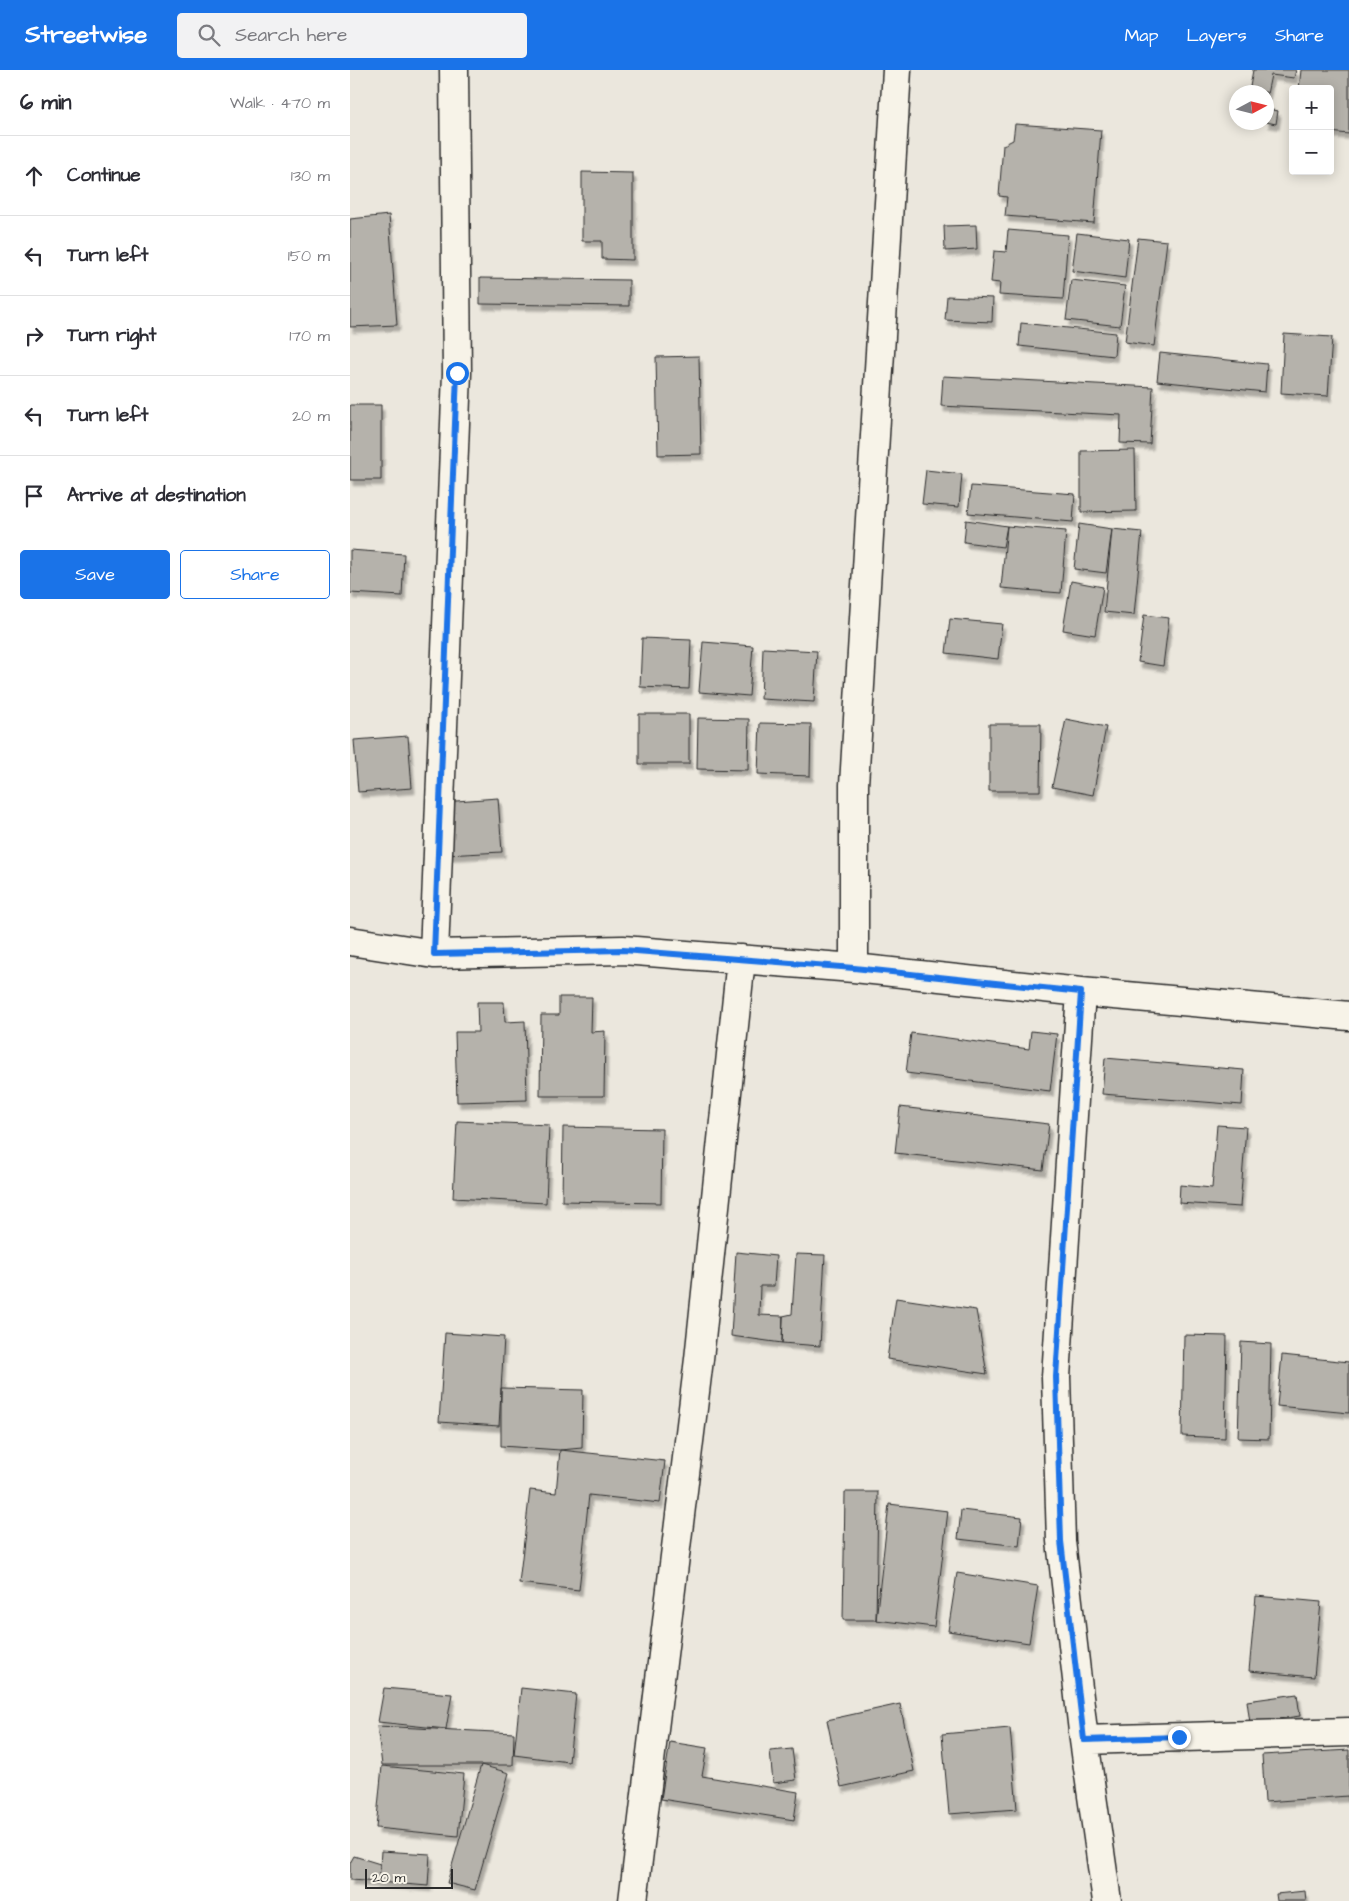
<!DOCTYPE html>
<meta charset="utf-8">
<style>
body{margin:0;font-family:"Architects Daughter",sans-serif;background:#f2f2f3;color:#2b2b33}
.controls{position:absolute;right:15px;top:15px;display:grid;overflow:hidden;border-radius:5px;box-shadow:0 2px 12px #0003}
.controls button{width:45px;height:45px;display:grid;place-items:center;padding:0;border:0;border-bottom:1px solid #e1e1e2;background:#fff;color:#2b2b33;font:25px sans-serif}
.compass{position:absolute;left:879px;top:15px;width:45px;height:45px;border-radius:50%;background:#fff;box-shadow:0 2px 12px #0003;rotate:83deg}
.scale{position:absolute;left:15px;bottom:12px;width:88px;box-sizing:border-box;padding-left:5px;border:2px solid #2b2b2b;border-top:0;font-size:14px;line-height:18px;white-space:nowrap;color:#2b2b2b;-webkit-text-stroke:4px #f7f3e8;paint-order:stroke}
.stop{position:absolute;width:15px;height:15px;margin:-11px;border:4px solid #1a73e8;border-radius:50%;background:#fff}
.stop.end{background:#1a73e8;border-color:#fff;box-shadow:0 1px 5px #0008}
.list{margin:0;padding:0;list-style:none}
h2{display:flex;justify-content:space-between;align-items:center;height:65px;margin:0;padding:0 20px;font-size:21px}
h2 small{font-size:16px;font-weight:400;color:#7c7c81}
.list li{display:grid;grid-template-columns:32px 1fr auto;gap:15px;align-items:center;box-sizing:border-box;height:80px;padding:0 20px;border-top:1px solid #e1e1e2}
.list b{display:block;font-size:19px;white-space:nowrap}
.list em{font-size:16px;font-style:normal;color:#7c7c81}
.actions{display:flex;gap:10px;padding:15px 20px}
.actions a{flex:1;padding:11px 0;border:1px solid #1a73e8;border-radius:5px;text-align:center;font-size:18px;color:#1a73e8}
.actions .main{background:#1a73e8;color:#fff}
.icon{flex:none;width:28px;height:28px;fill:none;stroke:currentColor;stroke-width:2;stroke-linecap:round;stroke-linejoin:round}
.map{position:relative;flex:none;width:999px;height:1831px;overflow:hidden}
header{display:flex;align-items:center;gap:30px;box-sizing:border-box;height:70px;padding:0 25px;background:#1a73e8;color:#fff}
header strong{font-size:24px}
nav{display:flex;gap:28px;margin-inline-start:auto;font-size:18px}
.search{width:350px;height:45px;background:#f2f2f3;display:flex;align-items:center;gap:12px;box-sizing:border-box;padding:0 18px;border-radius:5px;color:#7c7c81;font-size:19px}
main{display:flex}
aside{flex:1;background:#fff}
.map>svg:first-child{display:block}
.building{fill:#b5b2ab;stroke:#2b2b2b;filter:url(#shadow)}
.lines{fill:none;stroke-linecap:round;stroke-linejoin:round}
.minor-casing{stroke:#2b2b2b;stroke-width:31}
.minor{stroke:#f7f3e8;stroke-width:28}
.route{stroke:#1a73e8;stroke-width:6}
</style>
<header>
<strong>Streetwise</strong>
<div class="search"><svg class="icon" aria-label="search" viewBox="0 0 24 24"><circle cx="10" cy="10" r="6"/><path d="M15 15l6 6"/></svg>Search here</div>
<nav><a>Map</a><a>Layers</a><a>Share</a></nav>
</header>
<main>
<aside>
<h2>6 min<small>Walk · 470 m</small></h2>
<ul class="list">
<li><svg class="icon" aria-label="ahead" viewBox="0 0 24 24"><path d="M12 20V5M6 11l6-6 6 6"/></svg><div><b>Continue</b></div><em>130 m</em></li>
<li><svg class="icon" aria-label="left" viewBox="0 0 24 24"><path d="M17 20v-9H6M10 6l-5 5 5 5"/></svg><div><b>Turn left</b></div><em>150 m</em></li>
<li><svg class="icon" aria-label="right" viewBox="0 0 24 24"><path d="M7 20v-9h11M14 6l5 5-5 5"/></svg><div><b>Turn right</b></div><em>170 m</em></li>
<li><svg class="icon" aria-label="left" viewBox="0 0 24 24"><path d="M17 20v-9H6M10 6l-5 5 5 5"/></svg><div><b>Turn left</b></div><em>20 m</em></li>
<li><svg class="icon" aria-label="arrive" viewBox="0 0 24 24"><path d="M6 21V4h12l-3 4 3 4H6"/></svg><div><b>Arrive at destination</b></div></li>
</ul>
<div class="actions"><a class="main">Save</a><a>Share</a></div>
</aside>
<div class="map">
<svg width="999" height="1831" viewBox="0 0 999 1831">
<defs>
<filter id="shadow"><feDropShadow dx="3" dy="5.5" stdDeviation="1" flood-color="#0004"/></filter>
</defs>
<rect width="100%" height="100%" fill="#ebe7dd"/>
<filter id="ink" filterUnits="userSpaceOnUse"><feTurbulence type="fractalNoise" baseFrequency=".02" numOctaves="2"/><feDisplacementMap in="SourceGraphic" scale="10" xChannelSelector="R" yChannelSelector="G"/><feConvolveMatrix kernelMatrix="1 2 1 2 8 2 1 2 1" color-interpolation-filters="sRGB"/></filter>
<g filter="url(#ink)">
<path class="building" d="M903 0H946L944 8 921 5 916 29V22H899Z
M951 0H999V64L980 62V19H949Z
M916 39 928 41 926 54 916 52Z
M665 54 751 60 744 153 655 146 657 127 649 126 653 75 663 70Z
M232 102 283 103V190L252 189V171H232Z
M39 145 47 255 0 257V149Z
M626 155 627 179 595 181 594 156Z
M658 160 718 165 713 229 649 225 650 213 641 212 644 181 656 182Z
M727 163 779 169 775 208 722 201Z
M788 168 817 171 804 276 775 272Z
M130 208 279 210V236L130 234Z
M721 210 775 216 770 256 716 250Z
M597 226 643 228 642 252 595 250Z
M671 253 766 263 764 286 669 276Z
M934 264 982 267 978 326 931 323Z
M810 283 917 294 915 322 807 311Z
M349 286 351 384 308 385 306 287Z
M593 306 803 317 800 374 770 373 771 345 591 336Z
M0 335H31V410H0Z
M785 380 786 441 731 442V381Z
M576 400 612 404 609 437 572 434Z
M621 416 725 424 723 452 618 443Z
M616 450 657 456 653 477 614 472Z
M729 454 762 459 756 503 724 499Z
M657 456 716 461 711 523 651 518Z
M762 459 792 462 784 545 754 542Z
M0 480 54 484 52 526 0 523Z
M721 511 753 517 745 565 713 560Z
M794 545 819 548 813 596 788 592Z
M600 549 652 554 648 589 596 583Z
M292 568 341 570 339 619 290 617Z
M353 572 403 576 399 626 349 622Z
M413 578 467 581 464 632 411 629Z
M289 644H339V694H289Z
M348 648 399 649 398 700 347 699Z
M716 649 756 657 743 725 702 717Z
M410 653 461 654 460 706 408 704Z
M639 654H691L690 721H639Z
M58 666 62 718 8 722 4 670Z
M148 728 152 782 96 785 92 732Z
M209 927H242L241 962 255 961 254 1026H190L191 945H209Z
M127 932H154L155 952 175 951 177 1030 107 1032 105 962H128Z
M681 961 707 964 700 1021 556 1003 561 963 679 979Z
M755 988 894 1000 892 1035 752 1024Z
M550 1037 699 1054 693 1100 545 1083Z
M107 1051 199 1055 196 1133 103 1128Z
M867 1055 896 1057 890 1137 829 1133 830 1115 862 1118Z
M213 1057 312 1059 311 1133 212 1131Z
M386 1182 426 1186 424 1216H410L409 1245 433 1246 432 1273 381 1266Z
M446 1184 475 1185 470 1276 432 1273 433 1246 442 1244Z
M546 1228 626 1240 637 1304 537 1289Z
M95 1263 154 1267 149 1356 89 1352Z
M834 1265 877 1266 875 1368 832 1366Z
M891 1272 921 1274 919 1369 888 1368Z
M932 1285 999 1292V1343L927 1336Z
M151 1318 233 1320 232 1378 210 1380 151 1376Z
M210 1380 315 1391 310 1433 239 1425 229 1520 169 1513 180 1420 206 1423Z
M495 1422H528L526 1550H493Z
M539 1434 598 1441 584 1557 526 1550Z
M611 1440 672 1447 669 1476 608 1469Z
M607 1503 688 1516 679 1573 598 1561Z
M906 1526 971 1532 964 1607 899 1601Z
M34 1618 102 1624 96 1659 28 1652Z
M171 1618 226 1624 219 1692 164 1685Z
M947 1624 950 1646 900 1653 897 1631Z
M550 1634 564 1701 491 1717 477 1650Z
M27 1656 164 1663 163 1695H32Z
M660 1658 667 1739 599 1744 592 1664Z
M320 1672 357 1678 352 1706 448 1722 444 1750 311 1729Z
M442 1679 446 1710 423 1713 420 1681Z
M999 1680V1741L998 1726 915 1732 912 1685Z
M131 1695 159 1703 125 1820 97 1813Z
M32 1696 114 1704 108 1766 26 1758Z
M31 1781 80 1784 78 1816 29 1812Z
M4 1786 30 1794 29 1812 0 1810V1793Z
M955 1821 956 1831H927L926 1824Z"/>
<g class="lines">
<g class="minor-casing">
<path id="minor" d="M0 871 84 884 273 880 504 898 731 922 999 946
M84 884 107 303 104 0
M504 898V715L547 0
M731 922 706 1307 711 1471 734 1670 757 1831
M734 1670 999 1662
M283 1831 349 1289 391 889"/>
</g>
<use href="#minor" class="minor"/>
</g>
</g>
<g class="lines" filter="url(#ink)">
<path class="route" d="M107 303 84 884 273 880 504 898 731 922 706 1307 711 1471 734 1670 829 1667"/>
</g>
</svg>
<div class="controls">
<button>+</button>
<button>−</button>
</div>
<svg class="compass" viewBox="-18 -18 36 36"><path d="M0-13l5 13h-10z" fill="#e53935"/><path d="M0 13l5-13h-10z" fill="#7c7c81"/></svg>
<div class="scale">20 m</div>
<div class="stop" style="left:107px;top:303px"></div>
<div class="stop end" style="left:829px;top:1667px"></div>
</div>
</main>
